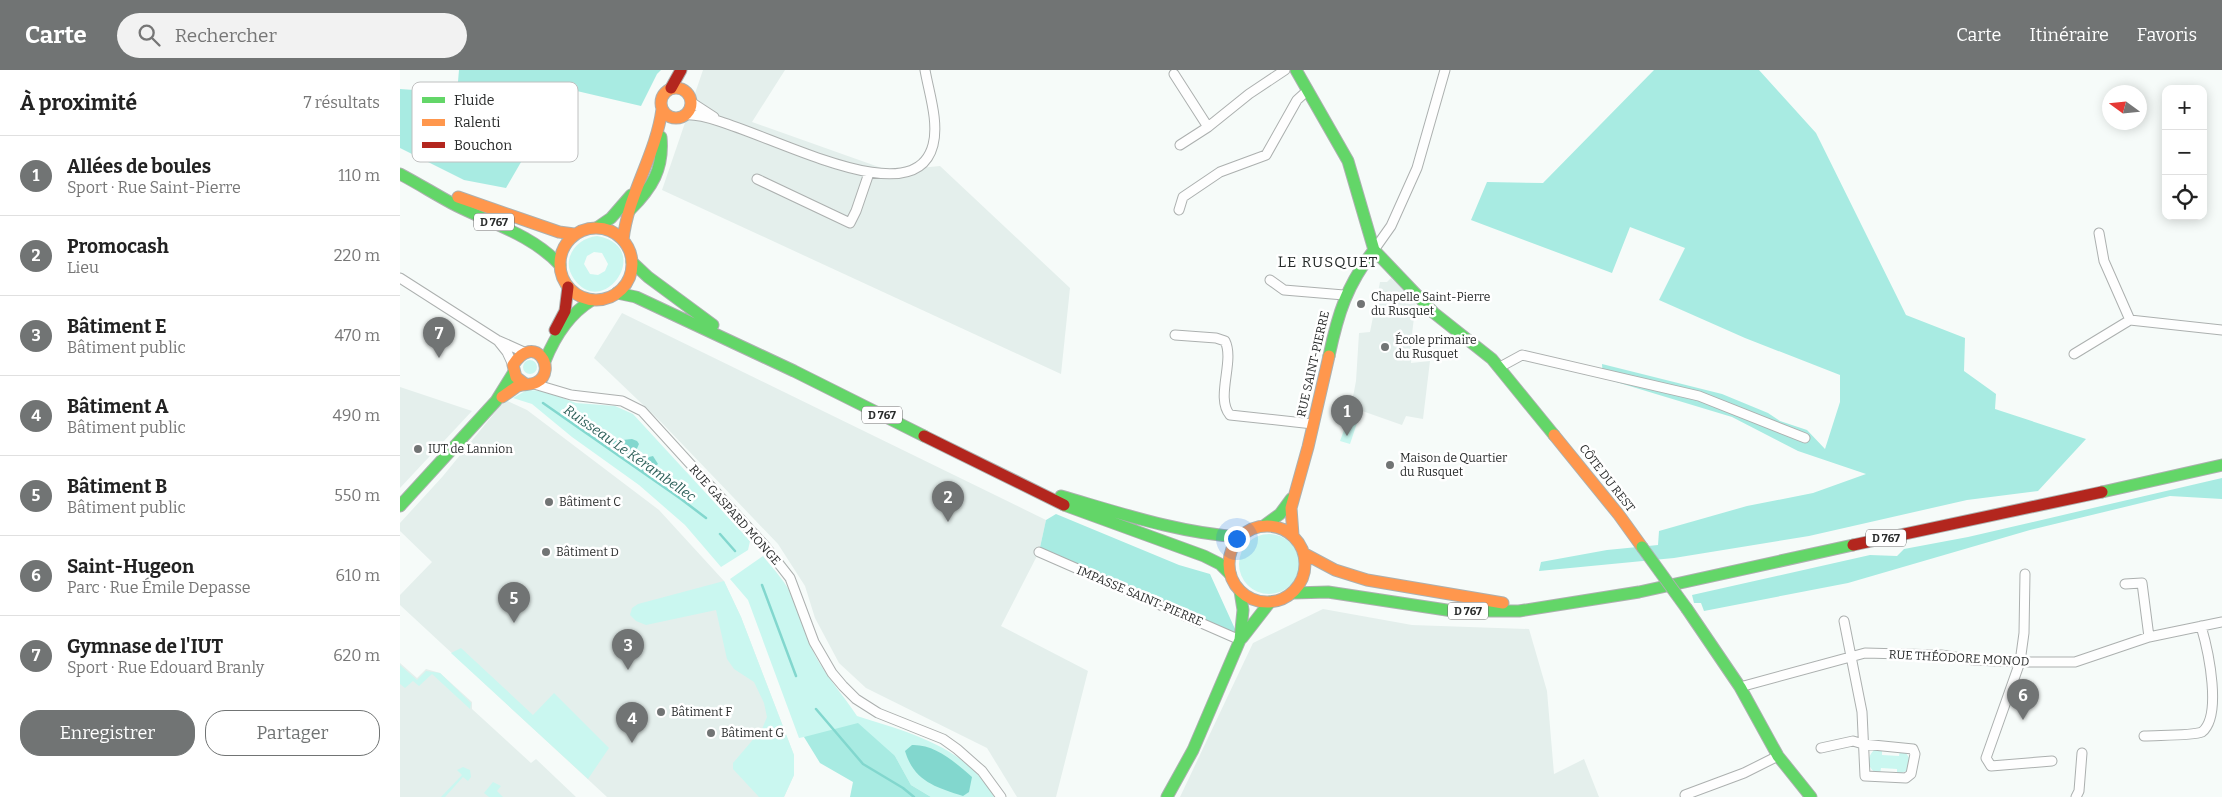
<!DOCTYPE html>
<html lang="fr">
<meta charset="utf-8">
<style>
body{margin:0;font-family:Bitter,serif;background:#f2f2f2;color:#222}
.controls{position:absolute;right:15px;top:15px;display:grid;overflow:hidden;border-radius:10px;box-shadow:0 2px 12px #0003}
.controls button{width:45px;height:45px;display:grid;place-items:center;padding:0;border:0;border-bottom:1px solid #e0e0e0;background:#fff;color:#222;font:25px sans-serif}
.compass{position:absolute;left:1702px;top:15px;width:45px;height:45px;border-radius:50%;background:#fff;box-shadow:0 2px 12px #0003;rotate:285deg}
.you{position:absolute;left:836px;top:468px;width:18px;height:18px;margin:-12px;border:4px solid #fff;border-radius:50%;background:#1a73e8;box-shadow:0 0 0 8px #1a73e833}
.badge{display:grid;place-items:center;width:32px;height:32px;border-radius:50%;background:#717474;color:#fff;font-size:16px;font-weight:700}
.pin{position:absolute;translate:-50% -41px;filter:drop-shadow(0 1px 2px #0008)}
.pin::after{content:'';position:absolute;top:26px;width:18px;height:15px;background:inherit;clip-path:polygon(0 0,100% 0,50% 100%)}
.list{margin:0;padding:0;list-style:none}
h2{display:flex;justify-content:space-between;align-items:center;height:65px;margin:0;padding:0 20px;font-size:21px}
h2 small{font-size:16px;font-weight:400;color:#767676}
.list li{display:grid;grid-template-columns:32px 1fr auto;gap:15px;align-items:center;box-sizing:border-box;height:80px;padding:0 20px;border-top:1px solid #e0e0e0}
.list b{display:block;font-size:19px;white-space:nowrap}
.list p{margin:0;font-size:16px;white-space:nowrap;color:#767676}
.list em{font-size:16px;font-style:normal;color:#767676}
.actions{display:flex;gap:10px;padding:15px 20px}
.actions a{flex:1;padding:11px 0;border:1px solid #717474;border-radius:20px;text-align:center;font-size:18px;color:#717474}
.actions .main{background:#717474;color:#fff}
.icon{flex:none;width:28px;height:28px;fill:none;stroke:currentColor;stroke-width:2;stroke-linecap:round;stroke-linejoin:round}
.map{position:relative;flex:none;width:1822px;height:727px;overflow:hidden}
header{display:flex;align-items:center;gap:30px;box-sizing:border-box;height:70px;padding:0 25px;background:#717474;color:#fff}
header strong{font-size:24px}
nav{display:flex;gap:28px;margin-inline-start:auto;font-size:18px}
.search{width:350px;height:45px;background:#f2f2f2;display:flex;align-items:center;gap:12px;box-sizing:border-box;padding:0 18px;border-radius:28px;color:#767676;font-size:19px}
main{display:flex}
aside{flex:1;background:#fff}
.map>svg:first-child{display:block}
.built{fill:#e4efec}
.green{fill:#caf7f0;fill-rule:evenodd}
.forest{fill:#a8ebe2}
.water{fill:#82d7ce}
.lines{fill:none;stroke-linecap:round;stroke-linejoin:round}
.stream{stroke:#82d7ce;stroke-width:2.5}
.street-casing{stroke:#acb0af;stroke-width:11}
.fast-casing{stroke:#acb0af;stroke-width:13}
.slow-casing{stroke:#acb0af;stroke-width:13}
.jam-casing{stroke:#acb0af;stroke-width:13}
.street{stroke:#fefefe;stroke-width:9}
.fast{stroke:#63d668;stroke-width:11}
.slow{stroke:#ff974d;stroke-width:11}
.jam{stroke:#b3261e;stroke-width:11}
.fast-bridge-casing{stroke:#acb0af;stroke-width:13;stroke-linecap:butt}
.fast-bridge{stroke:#63d668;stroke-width:11}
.poi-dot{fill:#717474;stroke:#fff;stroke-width:2}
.labels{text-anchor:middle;stroke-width:5;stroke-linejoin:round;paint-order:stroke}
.shield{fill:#fff;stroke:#6a6b6b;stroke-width:1}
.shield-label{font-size:11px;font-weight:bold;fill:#2a2c2c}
.poi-label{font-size:12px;fill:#2a2c2c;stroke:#fff;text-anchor:start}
.street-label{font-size:12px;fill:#2a2c2c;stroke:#fff}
.water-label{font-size:14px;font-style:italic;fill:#2f615b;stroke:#fff}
.quarter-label{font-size:15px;letter-spacing:1px;fill:#262b2a;stroke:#fff}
.key{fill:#fff;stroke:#bfc0c0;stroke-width:1}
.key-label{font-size:14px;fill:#2a2c2c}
</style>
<header>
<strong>Carte</strong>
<div class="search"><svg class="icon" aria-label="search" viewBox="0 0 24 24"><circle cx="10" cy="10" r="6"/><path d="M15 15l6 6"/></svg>Rechercher</div>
<nav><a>Carte</a><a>Itinéraire</a><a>Favoris</a></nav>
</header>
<main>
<aside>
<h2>À proximité<small>7 résultats</small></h2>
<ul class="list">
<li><span class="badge">1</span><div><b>Allées de boules</b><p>Sport · Rue Saint-Pierre</p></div><em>110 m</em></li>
<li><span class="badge">2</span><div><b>Promocash</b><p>Lieu</p></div><em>220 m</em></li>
<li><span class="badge">3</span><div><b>Bâtiment E</b><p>Bâtiment public</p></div><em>470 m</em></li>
<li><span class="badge">4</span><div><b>Bâtiment A</b><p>Bâtiment public</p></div><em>490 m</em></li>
<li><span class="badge">5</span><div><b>Bâtiment B</b><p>Bâtiment public</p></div><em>550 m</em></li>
<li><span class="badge">6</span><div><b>Saint-Hugeon</b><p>Parc · Rue Émile Depasse</p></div><em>610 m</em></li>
<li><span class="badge">7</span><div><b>Gymnase de l'IUT</b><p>Sport · Rue Edouard Branly</p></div><em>620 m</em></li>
</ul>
<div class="actions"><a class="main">Enregistrer</a><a>Partager</a></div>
</aside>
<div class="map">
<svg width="1822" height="727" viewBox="0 0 1822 727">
<rect width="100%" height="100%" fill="#f6fbf9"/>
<path class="built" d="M303 0H385L352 52 490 101 540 96 670 218 661 304 262 120Z
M991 208 1016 231 1012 264 1011 293 1030 291 1023 349 1006 346 1002 355 951 337 956 311 959 263 970 262 980 212H987Z
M222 243 646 450 639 482 601 556 688 601 656 727H617L587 678 466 618 439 593 415 548 405 516 378 474 261 352 194 288Z
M0 317 72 341 0 418Z
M105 330 127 340 259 440 324 511 341 547 394 685V705L384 727H207L0 535V525L32 492 0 461V453L43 406Z
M923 539 1012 555 1129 559 1147 621 1154 704 1184 689 1199 727H780L853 573Z
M0 593 17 608 26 599 40 603 72 632V639L131 693 136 689 176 727H0Z"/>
<path class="green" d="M197 166C255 176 204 251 174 209 160 190 176 168 197 166ZM194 182 202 183 208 194 205 201 198 205 190 204 184 194 187 186Z
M123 297a7 7 0 1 1 14 0a7 7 0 1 1-14 0Z
M127 320 144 321 176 333 215 336 233 344 350 471 348 480 321 497 285 455 239 415 172 367 132 334 113 328Z
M948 349 957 353 950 374 940 371Z
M839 494a30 30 0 1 1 60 0a30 30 0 1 1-60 0Z
M363 486C374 500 387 513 394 530 400 545 404 562 411 577 422 602 442 623 457 646 508 662 567 677 594 727H531L511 715 495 686 404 667 399 668 348 530 330 509Z
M324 511 341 547 394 685V705L384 727H359L333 699V693L362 659 367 647 364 633 354 612 334 599 327 589 316 540 246 555 236 551 230 545 232 538 238 534Z
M61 578 133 645 154 623 209 678 188 709 51 583Z
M0 595 17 610 26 601 40 603 71 633 70 639 32 604 19 616 13 611 5 618 0 614Z
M1482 678V685L1499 686 1500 680 1506 683 1511 691 1509 700 1497 705V699L1481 698 1480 704C1468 701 1465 689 1474 680Z
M63 697 70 700 71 707 68 711 63 707 45 727H41L62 705 57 700Z
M93 712 101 716 97 721 103 727H89L84 723Z"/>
<path class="forest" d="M59 0H261L257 4 241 36 164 18 106 118 64 110 0 78V19L57 23Z
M1254 0H1359L1416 63 1506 245 1565 268 1564 301 1596 324 1595 339 1686 369 1638 421 1567 430 1409 466 1274 488 1139 501 1141 492 1207 480 1258 475 1259 461 1347 436 1413 423 1466 404 1398 381 1332 347 1203 308 1202 294 1322 324 1368 343 1380 351 1407 360 1425 379 1440 332V305L1345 268 1259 230 1285 178 1230 157 1212 203 1071 150 1087 112 1143 113Z
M1822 408V429L1770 426 1630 460 1448 513 1304 541 1301 533H1294L1292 525 1470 485 1497 486 1504 479 1568 467Z
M656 444 779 495 810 504 840 570 639 482 646 450Z
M458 653 495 686 511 715 531 727H450L453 712 420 693 404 667Z"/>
<path class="water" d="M232 369 237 371 239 374 234 385 227 387 208 377 209 375 205 372Z
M253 386 258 394 246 404 243 403 240 396 249 387Z
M512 675C535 674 556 693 572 707L569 722 563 726C535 717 514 711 505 681Z"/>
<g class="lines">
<path class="stream" d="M143 333 281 429 306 448
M320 464 335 481
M362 515 396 606
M416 639 463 694 503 718 514 727"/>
<g class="street-casing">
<path id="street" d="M774 4 808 57
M291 32 314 47
M285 45C334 40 512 156 533 75 539 52 529 23 525 0
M780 75 808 57 849 24 885 0
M357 109 450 153 456 141 469 103
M779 140 783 127 820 102 866 85 897 30 908 20
M1699 163 1704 191 1730 250
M974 180 991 156 1017 98 1045 0
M0 208 97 270 124 282
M870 210 884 220 944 225
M775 265 816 268 825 271C835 291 815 328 830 345L913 354
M99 272 107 282 113 295
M1674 284 1730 250 1822 260
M1100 297 1122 285 1299 326 1405 368
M134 314 171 325 222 331 242 341 365 476 390 508 414 572 432 603 443 616 456 629 478 643 543 669 557 679 582 701 601 727
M639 482 840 570
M1625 504 1624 563 1620 592 1586 688 1591 696 1652 691
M1725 514 1742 513 1749 567
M1340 617 1465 583 1541 585 1574 590 1620 592H1675L1749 567 1822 552
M1744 666C1757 665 1792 666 1802 662 1822 646 1809 583 1801 556
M1421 678 1453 671 1463 674 1513 679 1515 684 1511 704 1506 708 1465 706 1462 642 1444 551
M1285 725 1344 703 1378 686
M1676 727 1679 721 1682 683"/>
</g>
<g class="fast-casing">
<path id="fast" d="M896 0 948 91 974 180 1034 243 1092 289 1154 365
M0 104C19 114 38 126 57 136 93 154 132 165 160 195
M230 140C252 118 264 99 261 67
M198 157 211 148 231 125
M232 192 248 207 313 255
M217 223 236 227 394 301 524 366
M929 286C938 243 947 215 974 180
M145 291C155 266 169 244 192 230
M1702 422 1822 395
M661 426C720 443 778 463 840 467
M664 435 804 486 820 494 830 504
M0 436 96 331 114 302
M865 455 880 444 891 429
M893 523 928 522 1053 541H1119L1239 522 1453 475
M1287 539 1340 617 1378 686 1411 727
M842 568 870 532
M767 727 793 680 840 570 843 540 840 521"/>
</g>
<g class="slow-casing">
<path id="slow" d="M261 33a15 15 0 1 1 30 0a15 15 0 1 1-30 0Z
M58 127 159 162 174 164
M160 194a36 36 0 1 1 72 0a36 36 0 1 1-72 0Z
M223 170C228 124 256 85 262 39
M102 327C107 324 113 319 118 316 124 314 132 315 137 312 158 301 135 261 113 295L116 307 125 314
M1154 365 1219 445 1242 477
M829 494a38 38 0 1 1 76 0a38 38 0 1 1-76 0Z
M893 465 891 438 908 377 929 286
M905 484 935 500 967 510 1103 533"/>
</g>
<g class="jam-casing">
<path id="jam" d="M271 18 281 0
M155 260 165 241 168 217
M524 366 664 435
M1453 475 1702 422"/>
</g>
<use href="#street" class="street"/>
<use href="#fast" class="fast"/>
<use href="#slow" class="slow"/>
<use href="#jam" class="jam"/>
<g class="fast-bridge-casing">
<path id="fast-bridge" d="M1242 477 1287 539"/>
</g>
<use href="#fast-bridge" class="fast-bridge"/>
</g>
<g class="poi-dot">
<circle cx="961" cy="234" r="5"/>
<circle cx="985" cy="277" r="5"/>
<circle cx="18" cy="379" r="5"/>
<circle cx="990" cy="395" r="5"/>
<circle cx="149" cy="432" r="5"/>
<circle cx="146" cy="482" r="5"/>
<circle cx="261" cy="642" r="5"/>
<circle cx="311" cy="663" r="5"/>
</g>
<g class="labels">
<g class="shield">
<rect x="74" y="143.5" width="40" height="17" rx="4"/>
<rect x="462" y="336.5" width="40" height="17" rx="4"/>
<rect x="1466" y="459.5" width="40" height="17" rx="4"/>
<rect x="1048" y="532.5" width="40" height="17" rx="4"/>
</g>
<g class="shield-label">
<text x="94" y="156">D 767</text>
<text x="482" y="349">D 767</text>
<text x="1486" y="472">D 767</text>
<text x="1068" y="545">D 767</text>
</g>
<g class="poi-label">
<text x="971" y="231">Chapelle Saint-Pierre<tspan x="971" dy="14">du Rusquet</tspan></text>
<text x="995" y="274">École primaire<tspan x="995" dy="14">du Rusquet</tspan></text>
<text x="28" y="383">IUT de Lannion</text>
<text x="1000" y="392">Maison de Quartier<tspan x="1000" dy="14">du Rusquet</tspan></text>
<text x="159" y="436">Bâtiment C</text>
<text x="156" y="486">Bâtiment D</text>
<text x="271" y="646">Bâtiment F</text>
<text x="321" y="667">Bâtiment G</text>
</g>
<g class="street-label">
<text transform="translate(913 294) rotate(-77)" y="4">RUE SAINT-PIERRE</text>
<text transform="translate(1207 408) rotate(52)" y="4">CÔTE DU REST</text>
<text transform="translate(335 445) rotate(48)" y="4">RUE GASPARD MONGE</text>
<text transform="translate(740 526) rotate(23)" y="4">IMPASSE SAINT-PIERRE</text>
<text transform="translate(1559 588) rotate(3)" y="4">RUE THÉODORE MONOD</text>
</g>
<g class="water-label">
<text transform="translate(230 383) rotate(35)" y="5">Ruisseau Le Kérambellec</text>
</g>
<g class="quarter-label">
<text x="928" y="197">LE RUSQUET</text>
</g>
</g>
<rect x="12" y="12" width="166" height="80" rx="8" class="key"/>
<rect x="22" y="27" width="23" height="6" fill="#63d668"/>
<rect x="22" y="49" width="23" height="7" fill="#ff974d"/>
<rect x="22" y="72" width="23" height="6" fill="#b3261e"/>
<g class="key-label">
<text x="54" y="35">Fluide</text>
<text x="54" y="57">Ralenti</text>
<text x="54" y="80">Bouchon</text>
</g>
</svg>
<div class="controls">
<button>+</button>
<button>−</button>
<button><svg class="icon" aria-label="locate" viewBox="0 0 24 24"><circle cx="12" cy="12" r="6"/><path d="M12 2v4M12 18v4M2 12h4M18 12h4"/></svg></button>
</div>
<svg class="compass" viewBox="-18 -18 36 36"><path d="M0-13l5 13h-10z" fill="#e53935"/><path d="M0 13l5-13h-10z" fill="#767676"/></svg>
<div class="you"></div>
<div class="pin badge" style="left:947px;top:366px">1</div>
<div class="pin badge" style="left:548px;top:452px">2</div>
<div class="pin badge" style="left:228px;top:600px">3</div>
<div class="pin badge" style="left:232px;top:673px">4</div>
<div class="pin badge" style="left:114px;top:553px">5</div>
<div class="pin badge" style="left:1623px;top:650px">6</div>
<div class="pin badge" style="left:39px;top:288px">7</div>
</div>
</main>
